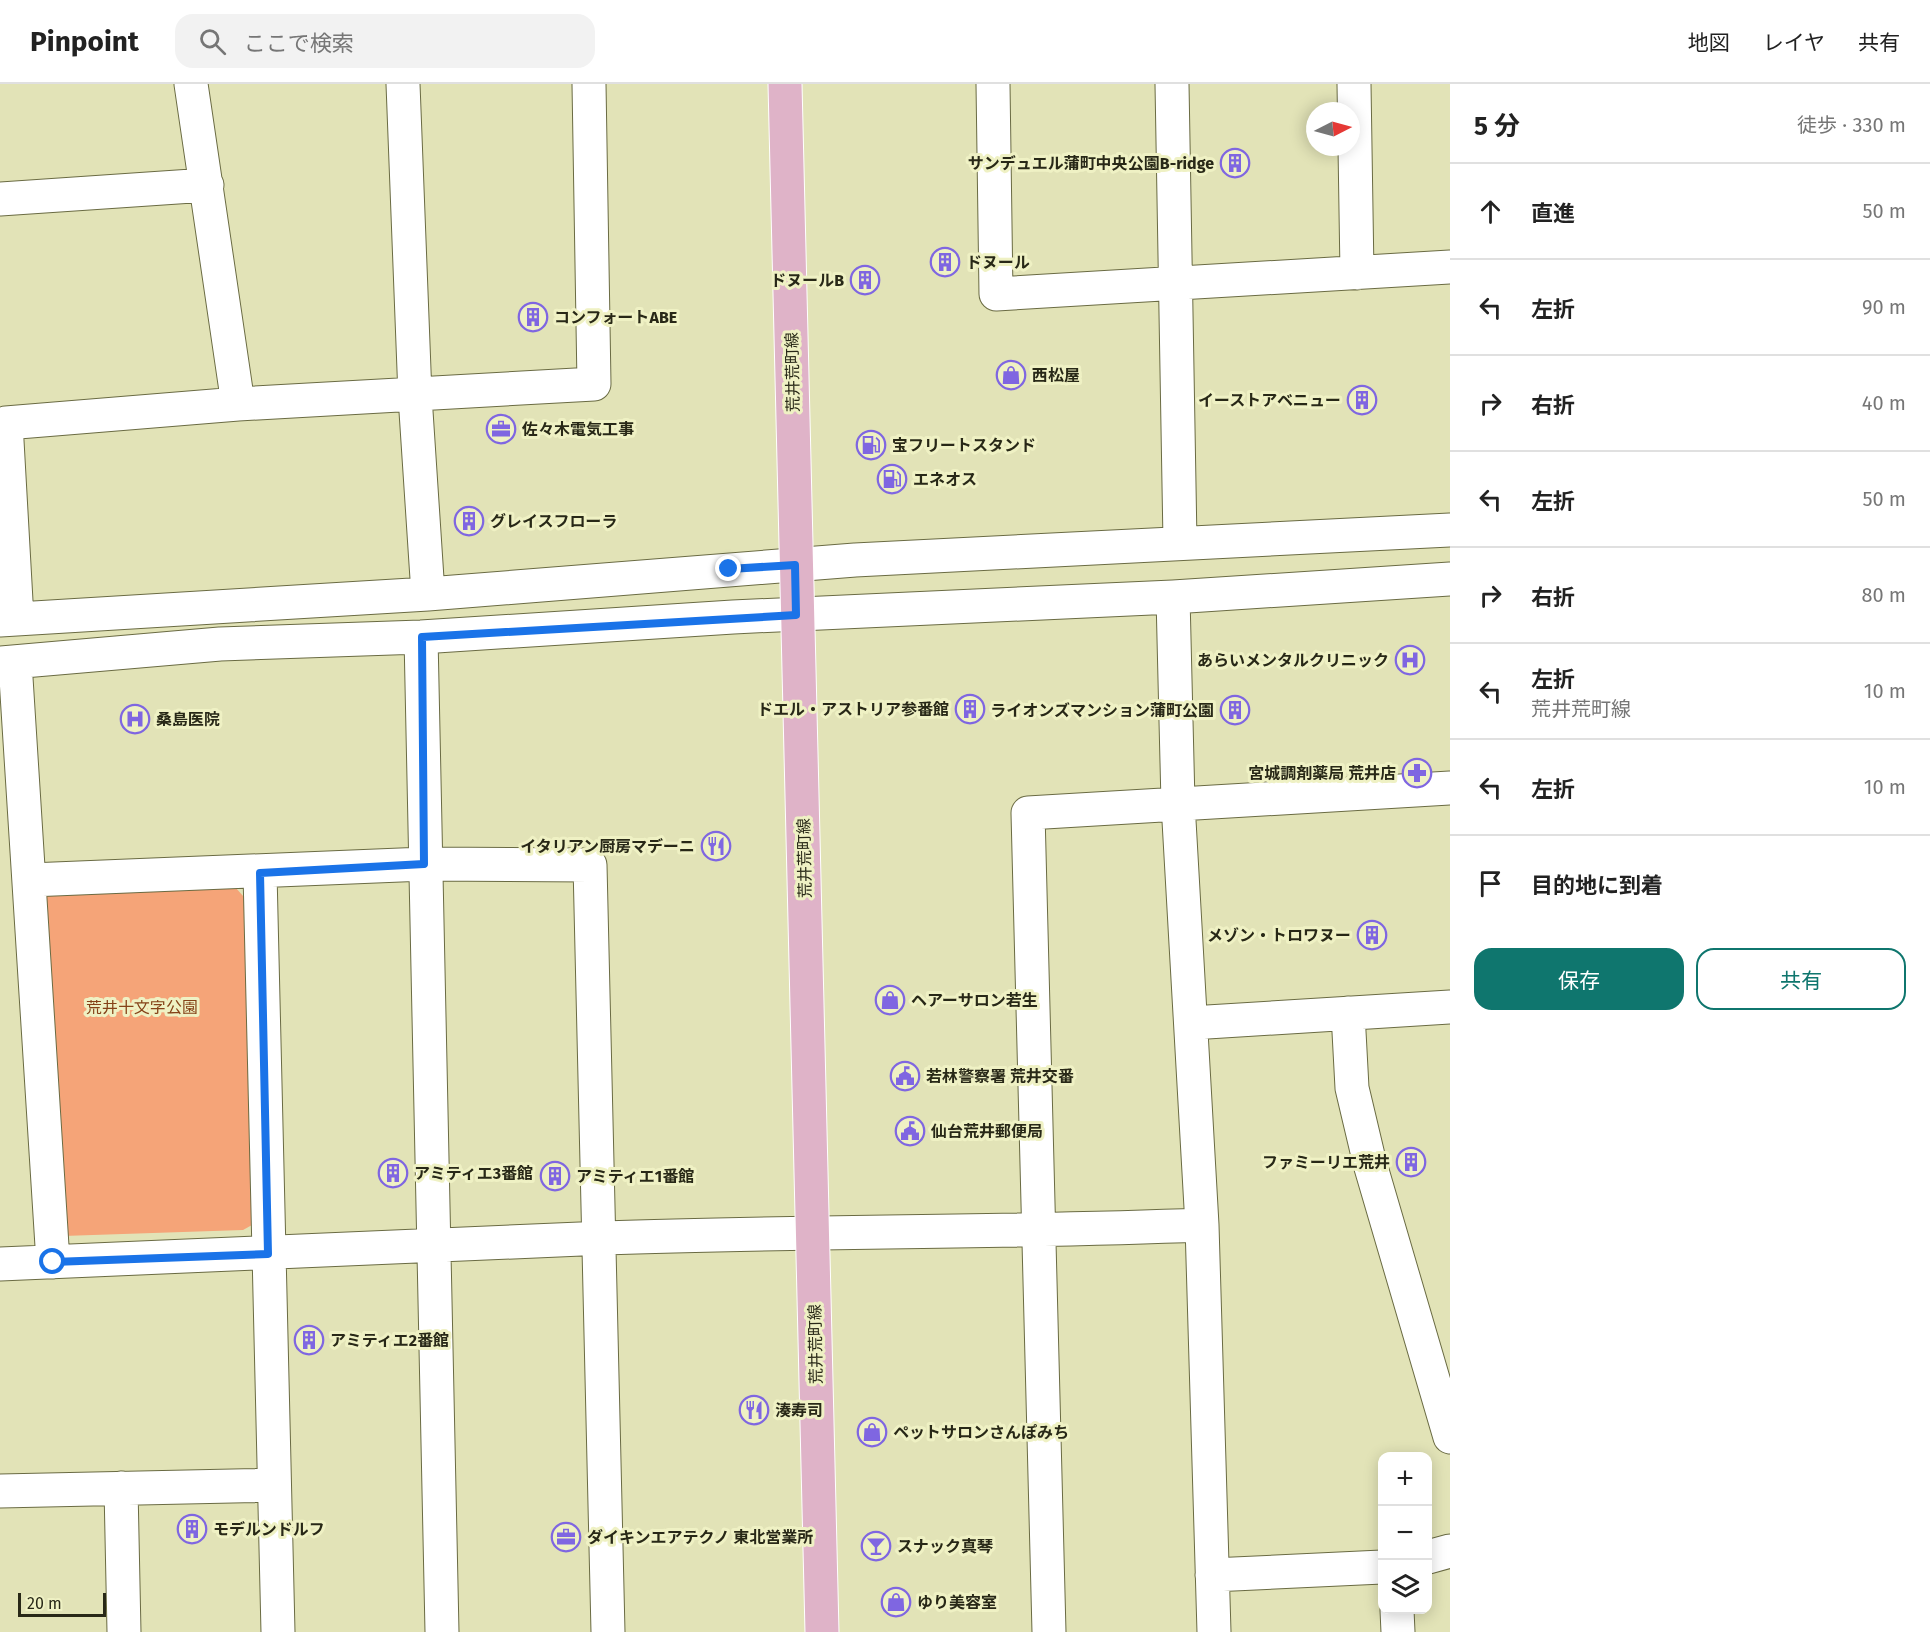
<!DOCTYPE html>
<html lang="ja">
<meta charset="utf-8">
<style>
body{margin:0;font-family:"Fira Sans","Noto Sans JP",sans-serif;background:#f2f2f2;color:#222}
.controls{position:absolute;right:18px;bottom:18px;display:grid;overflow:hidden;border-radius:12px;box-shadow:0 3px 15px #0003}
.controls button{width:54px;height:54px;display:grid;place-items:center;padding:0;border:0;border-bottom:2px solid #e0e0e0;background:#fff;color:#222;font:30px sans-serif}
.compass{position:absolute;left:1306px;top:18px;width:54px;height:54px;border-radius:50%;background:#fff;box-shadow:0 3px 15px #0003;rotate:84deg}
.scale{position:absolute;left:18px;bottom:15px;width:88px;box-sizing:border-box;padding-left:6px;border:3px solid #282817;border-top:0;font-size:16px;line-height:21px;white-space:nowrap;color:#282817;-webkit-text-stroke:4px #eff1c4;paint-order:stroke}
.stop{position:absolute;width:18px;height:18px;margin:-14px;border:4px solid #1a73e8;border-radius:50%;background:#fff}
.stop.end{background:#1a73e8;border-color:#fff;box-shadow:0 2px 6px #0008}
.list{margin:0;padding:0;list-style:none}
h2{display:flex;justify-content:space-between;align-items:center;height:78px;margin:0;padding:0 24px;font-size:26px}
h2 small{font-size:20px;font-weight:400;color:#767676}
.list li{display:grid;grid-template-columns:39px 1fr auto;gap:18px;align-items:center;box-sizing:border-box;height:96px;padding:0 24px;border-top:2px solid #e0e0e0}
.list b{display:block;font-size:22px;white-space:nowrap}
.list p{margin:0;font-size:20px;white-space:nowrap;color:#767676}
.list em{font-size:20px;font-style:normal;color:#767676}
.actions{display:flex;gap:12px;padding:18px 24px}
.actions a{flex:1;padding:14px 0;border:2px solid #0f766e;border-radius:18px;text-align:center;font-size:21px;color:#0f766e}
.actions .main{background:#0f766e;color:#fff}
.icon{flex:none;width:33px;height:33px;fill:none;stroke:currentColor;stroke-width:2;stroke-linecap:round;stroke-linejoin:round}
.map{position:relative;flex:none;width:1450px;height:1548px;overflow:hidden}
header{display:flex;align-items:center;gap:36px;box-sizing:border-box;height:84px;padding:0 30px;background:#fff;border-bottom:2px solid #e0e0e0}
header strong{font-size:28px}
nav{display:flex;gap:33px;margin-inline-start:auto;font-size:21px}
.search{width:420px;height:54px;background:#f2f2f2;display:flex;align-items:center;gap:15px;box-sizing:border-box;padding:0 21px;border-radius:18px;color:#767676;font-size:22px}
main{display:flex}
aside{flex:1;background:#fff}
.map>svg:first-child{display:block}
.green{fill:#f5a478}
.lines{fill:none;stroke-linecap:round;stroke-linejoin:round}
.minor-casing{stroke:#6a6b43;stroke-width:35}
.major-casing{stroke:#fff;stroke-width:35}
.minor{stroke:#fff;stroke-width:33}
.major{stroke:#dfb3c8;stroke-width:33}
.route{stroke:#1a73e8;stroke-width:8}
.labels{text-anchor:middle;stroke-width:6;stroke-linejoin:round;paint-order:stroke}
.poi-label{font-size:16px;font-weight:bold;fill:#282817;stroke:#eff1c4;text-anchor:start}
.street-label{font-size:16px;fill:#282817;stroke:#eff1c4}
.park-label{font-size:16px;fill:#854218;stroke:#eff1c4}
</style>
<header>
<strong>Pinpoint</strong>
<div class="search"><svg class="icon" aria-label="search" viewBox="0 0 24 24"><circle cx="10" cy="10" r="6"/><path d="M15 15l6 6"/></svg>ここで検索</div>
<nav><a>地図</a><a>レイヤ</a><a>共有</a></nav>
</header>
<main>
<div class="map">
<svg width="1450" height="1548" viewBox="0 0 1450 1548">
<rect width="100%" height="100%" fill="#e2e3b7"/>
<path class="green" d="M226 793 244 813 252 1141 243 1146 63 1152 31 813Z"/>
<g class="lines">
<g class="minor-casing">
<path id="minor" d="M191 0 238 320
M403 0 415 312 428 510
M993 0 996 210 1450 183
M1172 0 1180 458
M1354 0 1357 189
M0 115 207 101
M1173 513 1178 719 1202 1141 1214 1548
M17 535 6 339 238 320 594 300 589 0
M0 536 428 510 855 476 1450 446
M421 553 442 1548
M15 578 53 1178
M0 579 220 560 421 553 733 533 1173 513 1450 495
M260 789 278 1548
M30 796 425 780 590 781 608 1548
M1348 929 1352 1004 1370 1080 1450 1353
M1191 939 1450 923
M0 1180C201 1173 402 1161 604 1154 803 1147 1003 1149 1202 1141
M121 1404 124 1548
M0 1407 274 1401
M1428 1473 1450 1467
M1212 1491 1382 1483
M1397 1526 1398 1548
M1049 1548 1028 729 1450 704"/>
</g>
<g class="major-casing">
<path id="major" d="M785 0 822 1548"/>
</g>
<use href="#minor" class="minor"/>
<use href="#major" class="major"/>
</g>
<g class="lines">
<path class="route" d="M53 1178 268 1170 260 789 424 780 422 553 796 531 795 481 729 485"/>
</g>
<defs>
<g id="building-ring" transform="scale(1.5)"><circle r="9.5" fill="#eff1c4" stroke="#7f66e1" stroke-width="1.5"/><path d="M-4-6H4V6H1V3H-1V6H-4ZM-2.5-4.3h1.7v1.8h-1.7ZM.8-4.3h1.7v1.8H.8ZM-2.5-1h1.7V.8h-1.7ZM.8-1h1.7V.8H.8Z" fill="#7f66e1"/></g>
<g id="shop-ring" transform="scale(1.5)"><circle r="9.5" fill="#eff1c4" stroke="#7f66e1" stroke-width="1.5"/><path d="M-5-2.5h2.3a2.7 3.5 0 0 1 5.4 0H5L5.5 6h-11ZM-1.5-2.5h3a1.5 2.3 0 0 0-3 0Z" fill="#7f66e1"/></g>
<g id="office-ring" transform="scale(1.5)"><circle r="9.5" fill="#eff1c4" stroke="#7f66e1" stroke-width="1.5"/><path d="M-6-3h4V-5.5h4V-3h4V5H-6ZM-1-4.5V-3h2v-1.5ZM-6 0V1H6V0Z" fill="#7f66e1"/></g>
<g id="fuel-ring" transform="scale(1.5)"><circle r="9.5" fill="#eff1c4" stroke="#7f66e1" stroke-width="1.5"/><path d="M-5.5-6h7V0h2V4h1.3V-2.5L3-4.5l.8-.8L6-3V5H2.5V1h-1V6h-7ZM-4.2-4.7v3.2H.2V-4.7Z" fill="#7f66e1"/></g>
<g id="hospital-ring" transform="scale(1.5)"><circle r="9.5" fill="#eff1c4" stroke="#7f66e1" stroke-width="1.5"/><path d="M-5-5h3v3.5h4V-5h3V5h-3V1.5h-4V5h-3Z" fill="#7f66e1"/></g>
<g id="pharmacy-ring" transform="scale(1.5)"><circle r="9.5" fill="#eff1c4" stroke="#7f66e1" stroke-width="1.5"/><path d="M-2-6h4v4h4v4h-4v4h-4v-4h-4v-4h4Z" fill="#7f66e1"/></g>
<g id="restaurant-ring" transform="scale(1.5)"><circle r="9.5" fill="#eff1c4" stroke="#7f66e1" stroke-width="1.5"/><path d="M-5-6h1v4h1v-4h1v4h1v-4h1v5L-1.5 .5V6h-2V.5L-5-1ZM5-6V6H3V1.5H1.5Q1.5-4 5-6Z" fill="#7f66e1"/></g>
<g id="civic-ring" transform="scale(1.5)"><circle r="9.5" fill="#eff1c4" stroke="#7f66e1" stroke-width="1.5"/><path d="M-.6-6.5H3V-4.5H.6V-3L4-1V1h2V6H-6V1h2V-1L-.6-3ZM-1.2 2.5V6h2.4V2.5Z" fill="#7f66e1"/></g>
<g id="bar-ring" transform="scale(1.5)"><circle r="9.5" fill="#eff1c4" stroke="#7f66e1" stroke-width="1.5"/><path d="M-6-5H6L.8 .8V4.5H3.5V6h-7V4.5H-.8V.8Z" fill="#7f66e1"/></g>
</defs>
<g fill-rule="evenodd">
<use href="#building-ring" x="1235" y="79"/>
<use href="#building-ring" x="945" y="178"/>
<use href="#building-ring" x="865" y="196"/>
<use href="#building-ring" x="533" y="233"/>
<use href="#shop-ring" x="1011" y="291"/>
<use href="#building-ring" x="1362" y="316"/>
<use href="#office-ring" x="501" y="345"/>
<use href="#fuel-ring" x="871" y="361"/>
<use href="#fuel-ring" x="892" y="395"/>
<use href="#building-ring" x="469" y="437"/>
<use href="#hospital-ring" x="1410" y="576"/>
<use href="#building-ring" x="970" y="625"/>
<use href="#building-ring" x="1235" y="626"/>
<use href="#hospital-ring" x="135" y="635"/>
<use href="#pharmacy-ring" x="1417" y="689"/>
<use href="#restaurant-ring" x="716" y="762"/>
<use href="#building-ring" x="1372" y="851"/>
<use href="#shop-ring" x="890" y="916"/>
<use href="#civic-ring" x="905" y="992"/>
<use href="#civic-ring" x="910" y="1047"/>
<use href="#building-ring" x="1411" y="1078"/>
<use href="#building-ring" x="393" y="1089"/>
<use href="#building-ring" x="555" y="1092"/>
<use href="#building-ring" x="309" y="1256"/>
<use href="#restaurant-ring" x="754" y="1326"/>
<use href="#shop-ring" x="872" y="1348"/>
<use href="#building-ring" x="192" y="1445"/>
<use href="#office-ring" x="566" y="1453"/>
<use href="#bar-ring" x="876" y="1462"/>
<use href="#shop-ring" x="896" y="1518"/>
</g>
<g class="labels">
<g class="poi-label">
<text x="1214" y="85" text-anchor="end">サンデュエル蒲町中央公園B-ridge</text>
<text x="966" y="184">ドヌール</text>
<text x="844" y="202" text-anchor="end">ドヌールB</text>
<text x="554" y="239">コンフォートABE</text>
<text x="1032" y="297">西松屋</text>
<text x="1341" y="322" text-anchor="end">イーストアベニュー</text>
<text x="522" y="351">佐々木電気工事</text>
<text x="892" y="367">宝フリートスタンド</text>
<text x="913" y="401">エネオス</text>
<text x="490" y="443">グレイスフローラ</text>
<text x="1389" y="582" text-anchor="end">あらいメンタルクリニック</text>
<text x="949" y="631" text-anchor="end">ドエル・アストリア参番館</text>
<text x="1214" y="632" text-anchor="end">ライオンズマンション蒲町公園</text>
<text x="156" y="641">桑島医院</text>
<text x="1396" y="695" text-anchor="end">宮城調剤薬局 荒井店</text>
<text x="695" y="768" text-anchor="end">イタリアン厨房マデーニ</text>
<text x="1351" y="857" text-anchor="end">メゾン・トロワヌー</text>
<text x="911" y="922">ヘアーサロン若生</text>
<text x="926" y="998">若林警察署 荒井交番</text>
<text x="931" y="1053">仙台荒井郵便局</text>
<text x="1390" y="1084" text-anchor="end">ファミーリエ荒井</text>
<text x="414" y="1095">アミティエ3番館</text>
<text x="576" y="1098">アミティエ1番館</text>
<text x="330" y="1262">アミティエ2番館</text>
<text x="775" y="1332">湊寿司</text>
<text x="893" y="1354">ペットサロンさんぽみち</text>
<text x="213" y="1451">モデルンドルフ</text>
<text x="587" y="1459">ダイキンエアテクノ 東北営業所</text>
<text x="897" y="1468">スナック真琴</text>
<text x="917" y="1524">ゆり美容室</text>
</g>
<g class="street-label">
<text transform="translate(792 288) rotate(-91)" y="6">荒井荒町線</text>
<text transform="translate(804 774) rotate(-91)" y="6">荒井荒町線</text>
<text transform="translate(815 1260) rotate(-91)" y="6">荒井荒町線</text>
</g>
<g class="park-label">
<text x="142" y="929">荒井十文字公園</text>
</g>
</g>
</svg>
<div class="controls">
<button>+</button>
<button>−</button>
<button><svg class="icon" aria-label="layers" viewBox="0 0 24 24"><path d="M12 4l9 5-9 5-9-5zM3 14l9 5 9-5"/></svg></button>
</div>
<svg class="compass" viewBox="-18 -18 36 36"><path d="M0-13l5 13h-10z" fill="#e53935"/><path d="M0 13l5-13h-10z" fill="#767676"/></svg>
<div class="scale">20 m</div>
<div class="stop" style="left:53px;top:1178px"></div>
<div class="stop end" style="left:729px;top:485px"></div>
</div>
<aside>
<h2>5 分<small>徒歩 · 330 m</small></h2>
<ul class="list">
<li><svg class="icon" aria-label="ahead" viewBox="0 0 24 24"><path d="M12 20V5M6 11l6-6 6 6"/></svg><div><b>直進</b></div><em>50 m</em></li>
<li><svg class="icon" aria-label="left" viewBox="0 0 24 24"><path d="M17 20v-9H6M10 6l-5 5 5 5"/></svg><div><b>左折</b></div><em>90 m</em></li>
<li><svg class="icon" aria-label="right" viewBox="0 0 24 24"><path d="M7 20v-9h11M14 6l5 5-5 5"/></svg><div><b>右折</b></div><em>40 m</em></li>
<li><svg class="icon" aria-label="left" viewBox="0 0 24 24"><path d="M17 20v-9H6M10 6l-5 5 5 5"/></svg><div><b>左折</b></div><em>50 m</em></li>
<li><svg class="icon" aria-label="right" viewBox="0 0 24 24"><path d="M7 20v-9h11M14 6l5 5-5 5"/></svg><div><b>右折</b></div><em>80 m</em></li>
<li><svg class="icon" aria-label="left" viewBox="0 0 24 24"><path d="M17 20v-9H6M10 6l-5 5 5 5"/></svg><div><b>左折</b><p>荒井荒町線</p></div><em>10 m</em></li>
<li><svg class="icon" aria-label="left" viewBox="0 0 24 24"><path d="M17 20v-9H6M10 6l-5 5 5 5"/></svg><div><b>左折</b></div><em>10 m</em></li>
<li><svg class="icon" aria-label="arrive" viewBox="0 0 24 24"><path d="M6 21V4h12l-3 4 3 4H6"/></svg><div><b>目的地に到着</b></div></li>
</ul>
<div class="actions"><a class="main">保存</a><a>共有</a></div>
</aside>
</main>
